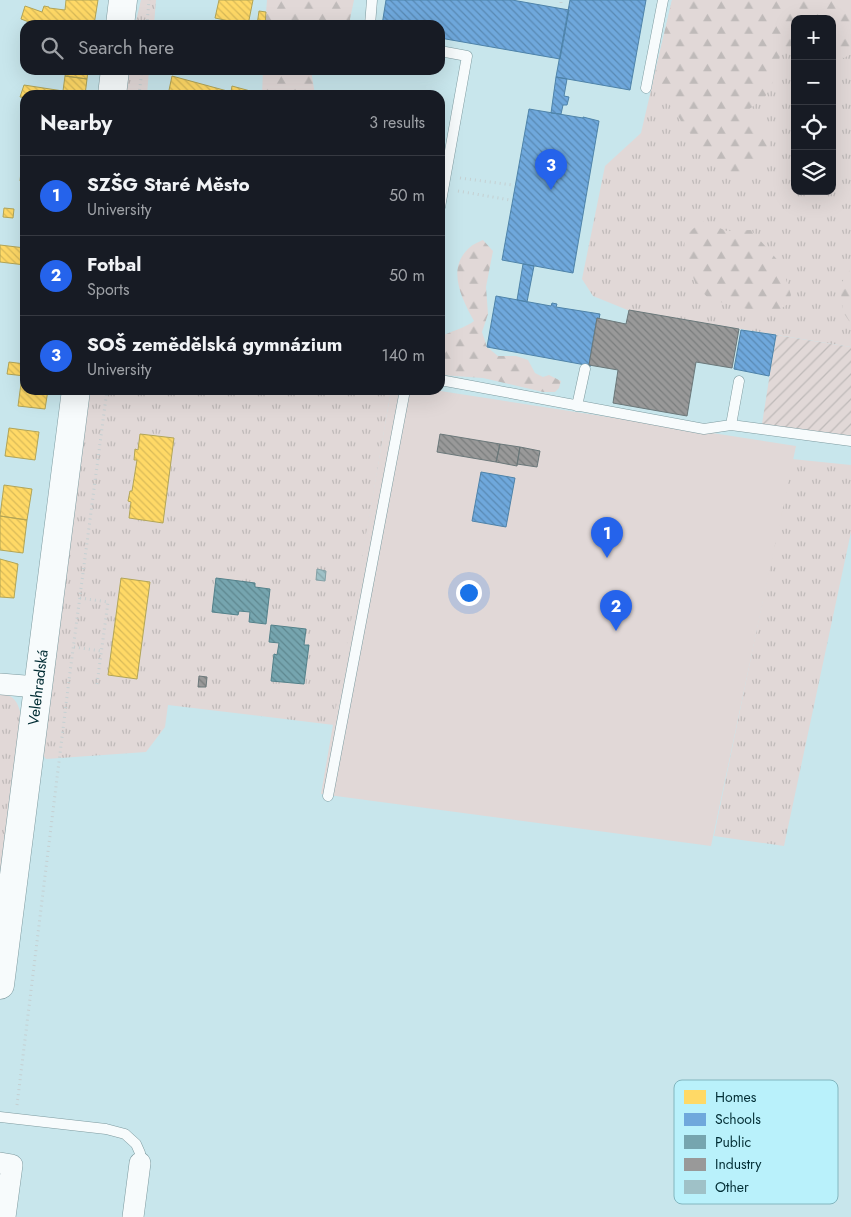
<!DOCTYPE html>
<meta charset="utf-8">
<style>
body{margin:0;font-family:Jost,sans-serif;background:#242831;color:#f1f3f6}
.controls{position:absolute;right:15px;top:15px;display:grid;overflow:hidden;border-radius:10px;box-shadow:0 5px 20px #0002}
.controls button{width:45px;height:45px;display:grid;place-items:center;padding:0;border:0;border-bottom:1px solid #363941;background:#171b24;color:#f1f3f6;font:25px sans-serif}
.you{position:absolute;left:468px;top:592px;width:18px;height:18px;margin:-12px;border:4px solid #fff;border-radius:50%;background:#1a73e8;box-shadow:0 0 0 8px #1a73e833}
.badge{display:grid;place-items:center;width:32px;height:32px;border-radius:50%;background:#2563eb;color:#fff;font-size:16px;font-weight:700}
.pin{position:absolute;translate:-50% -41px;filter:drop-shadow(0 1px 2px #0008)}
.pin::after{content:'';position:absolute;top:26px;width:18px;height:15px;background:inherit;clip-path:polygon(0 0,100% 0,50% 100%)}
.list{margin:0;padding:0;list-style:none}
h2{display:flex;justify-content:space-between;align-items:center;height:65px;margin:0;padding:0 20px;font-size:21px}
h2 small{font-size:16px;font-weight:400;color:#9ea1a6}
.list li{display:grid;grid-template-columns:32px 1fr auto;gap:15px;align-items:center;box-sizing:border-box;height:80px;padding:0 20px;border-top:1px solid #363941}
.list b{display:block;font-size:19px;white-space:nowrap}
.list p{margin:0;font-size:16px;white-space:nowrap;color:#9ea1a6}
.list em{font-size:16px;font-style:normal;color:#9ea1a6}
.icon{flex:none;width:28px;height:28px;fill:none;stroke:currentColor;stroke-width:2;stroke-linecap:round;stroke-linejoin:round}
.map{position:relative;flex:none;width:851px;height:1217px;overflow:hidden}
.search{position:absolute;background:#171b24;box-shadow:0 5px 20px #0002;left:20px;top:20px;width:425px;height:55px;display:flex;align-items:center;gap:12px;box-sizing:border-box;padding:0 18px;border-radius:15px;color:#9ea1a6;font-size:19px}
.panel{position:absolute;background:#171b24;box-shadow:0 5px 20px #0002;left:20px;top:90px;width:425px;height:305px;border-radius:15px}
.map>svg:first-child{display:block}
.grass{fill:url(#grass-tufts);fill-rule:evenodd}
.forest{fill:url(#forest-firs)}
.park{fill:#e1d8d7}
.garden{fill:url(#garden-furrows)}
.homes{fill:url(#homes-back-hatch);stroke:#b2a557}
.schools{fill:url(#schools-back-hatch);stroke:#4e83a9}
.public{fill:url(#public-back-hatch);stroke:#53818a}
.industry{fill:url(#industry-back-hatch);stroke:#6b787a}
.building{fill:url(#building-back-hatch);stroke:#84a1a6}
.lines{fill:none;stroke-linecap:round;stroke-linejoin:round}
.lane-casing{stroke:#7d9a9f;stroke-width:11}
.street-casing{stroke:#7d9a9f;stroke-width:22}
.secondary-casing{stroke:#7d9a9f;stroke-width:29}
.path{stroke:#c5d0d2;stroke-width:3;stroke-dasharray:1 4;stroke-linecap:butt}
.lane{stroke:#f7fbfc;stroke-width:10}
.street{stroke:#f7fbfc;stroke-width:21}
.secondary{stroke:#f7fbfc;stroke-width:28}
.labels{text-anchor:middle;stroke-width:5;stroke-linejoin:round;paint-order:stroke}
.street-label{font-size:15px;fill:#002c33;stroke:#b9f1fb}
.key{fill:#b9f1fb;stroke:#82b6bf;stroke-width:1}
.key-label{font-size:14px;fill:#002c33}
</style>
<div class="map">
<svg width="851" height="1217" viewBox="0 0 851 1217">
<defs>
<pattern id="grass-tufts" width="24" height="20" patternUnits="userSpaceOnUse" patternTransform="scale(1.25)"><rect width="24" height="20" fill="#e1d8d7"/><path d="M3 7l-1-3M5 7V3M7 7l1-3M15 17l-1-3M17 17v-4M19 17l1-3" fill="none" stroke="#bfbab9"/></pattern>
<pattern id="forest-firs" width="22" height="20" patternUnits="userSpaceOnUse" patternTransform="scale(1.25)"><rect width="22" height="20" fill="#e1d8d7"/><path d="M5 1l3.5 6h-7zM16 11l3.5 6h-7z" fill="#bfbab9"/></pattern>
<pattern id="garden-furrows" width="10" height="10" patternUnits="userSpaceOnUse" patternTransform="scale(1.25)"><rect width="10" height="10" fill="#e1d8d7"/><path d="M-1 1l2-2M0 10L10 0M9 11l2-2" fill="none" stroke="#bfbab9"/></pattern>
<pattern id="homes-back-hatch" width="6" height="6" patternUnits="userSpaceOnUse" patternTransform="scale(1.25)"><rect width="6" height="6" fill="#ffd966"/><path d="M-1 5l2 2M0 0l6 6M5-1l2 2" fill="none" stroke="#d9ba59"/></pattern>
<pattern id="schools-back-hatch" width="6" height="6" patternUnits="userSpaceOnUse" patternTransform="scale(1.25)"><rect width="6" height="6" fill="#6fa8dc"/><path d="M-1 5l2 2M0 0l6 6M5-1l2 2" fill="none" stroke="#5989b3"/></pattern>
<pattern id="public-back-hatch" width="6" height="6" patternUnits="userSpaceOnUse" patternTransform="scale(1.25)"><rect width="6" height="6" fill="#76a5af"/><path d="M-1 5l2 2M0 0l6 6M5-1l2 2" fill="none" stroke="#5e878f"/></pattern>
<pattern id="industry-back-hatch" width="6" height="6" patternUnits="userSpaceOnUse" patternTransform="scale(1.25)"><rect width="6" height="6" fill="#999"/><path d="M-1 5l2 2M0 0l6 6M5-1l2 2" fill="none" stroke="#7a7d7d"/></pattern>
<pattern id="building-back-hatch" width="6" height="6" patternUnits="userSpaceOnUse" patternTransform="scale(1.25)"><rect width="6" height="6" fill="#9fc1c7"/><path d="M-1 5l2 2M0 0l6 6M5-1l2 2" fill="none" stroke="#87a6ab"/></pattern>
</defs>
<rect width="100%" height="100%" fill="#c8e6ec"/>
<path class="grass" d="M141 0H156L154 25H135Z
M672 0H851V347L630 311 593 296 582 279 605 166 641 133ZM795 19H832V191H795Z
M128 70H149L147 95H124Z
M86 390H391L334 725 168 705 165 727 146 752 46 759 42 754Z
M792 459 851 465V532L784 846 714 836Z
M0 693C16 696 18 703 22 718L0 890Z"/>
<path class="forest" d="M267 0H354L350 19 351 25H265Z
M672 0H851V54L844 58 832 56V19H795V53H781L772 84 765 97 743 114 766 126 770 145 757 170 742 176 725 170 706 156 653 81Z
M263 70H311L315 95H262Z
M702 221 727 231 751 230 781 264 791 295 788 304 777 311 766 314 709 299 696 285 684 252 685 236Z
M483 240 493 251 486 287 488 314 482 332 487 347 498 356H516L528 360 535 373 543 377 549 375 561 381 559 388 555 392H543L483 378 440 375V337C449 332 467 327 474 321 462 299 446 269 469 248 473 244 479 242 483 240Z
M850 270H851V324L843 312 840 285Z"/>
<path class="park" d="M391 390H434L796 446 711 846 321 794Z"/>
<path class="garden" d="M776 335 851 347V439L762 424Z"/>
<path class="homes" d="M66 0H98L94 25H37L21 19 25 6 42 12 44 6 49 7V8L65 10Z
M219 0H253L248 25 215 18Z
M259 11 266 12 265 25H257Z
M66 70H88L87 79 65 76Z
M65 76 87 79 85 95H25V98L20 97 24 85 63 91Z
M172 76 231 92 242 95H168Z
M232 86 254 92 253 95H242L231 92Z
M22 162H25V181H20Z
M4 208 14 209 13 218 3 217Z
M0 245 25 248V265L0 262Z
M9 362 25 364V376L7 374Z
M22 376H25V390H48L45 409 18 406Z
M9 428 39 432 35 460 5 456Z
M140 434 174 438 163 523 129 518 131 502 128 501 130 491H132L137 460H134L135 449 138 450Z
M4 485 32 489 27 520 0 516Z
M0 516 27 520 23 553 0 550Z
M0 559 18 564 14 598 0 597Z
M121 578 150 582 137 679 108 675Z"/>
<path class="schools" d="M386 0H512L569 10 560 59 440 38V25H382Z
M570 0H646L630 90 556 77Z
M556 77 567 79 564 96 569 97 567 105H563L561 114 551 113Z
M529 109 583 118V117L599 121 573 273 502 260Z
M523 264 534 266 527 302 517 300Z
M496 296 551 306 552 303 557 304 556 307 600 314 599 319 597 318 589 365 591 366 487 347Z
M741 330 776 335 769 376 734 369Z
M481 472 515 478 506 527 472 521Z"/>
<path class="public" d="M216 578 255 583V587L270 589 266 624 249 622 250 612 239 611 238 615 212 612Z
M271 625 306 629 304 645H309L304 684 271 681 274 654 277 655 279 643 269 642Z"/>
<path class="industry" d="M629 310 739 329 732 368 696 362 687 416 613 403 618 370 589 365 597 318 626 324Z
M440 434 500 444 496 462 437 452Z
M500 444 520 447 517 466 496 462Z
M520 447 540 451 537 467 517 464Z
M199 676 207 677 206 687H198Z"/>
<path class="building" d="M317 569 326 571 325 581 316 580Z"/>
<g class="lines">
<g class="lane-casing">
<path id="lane" d="M370 25 372 0
M440 51 467 56 440 207
M646 88 663 0
M440 380 704 429 731 425 739 381
M577 406 585 369
M731 425 851 441
M328 796 405 390
M0 1117 106 1129 125 1134 136 1144 140 1153V1163"/>
</g>
<g class="street-casing">
<path id="street" d="M0 684 37 687
M0 1163 12 1165 5 1217
M133 1217 140 1163"/>
</g>
<g class="secondary-casing">
<g id="secondary">
<path d="M120 25 123 0"/>
<path d="M112 95 115 70"/>
<path id="s1" d="M0 985 76 390"/>
</g>
</g>
<path class="path" d="M561 3V0
M147 25 149 0
M139 95 142 70
M460 178 513 185
M458 191 510 200
M80 598 108 602 97 684
M74 647 101 651
M17 1105 69 680 107 390"/>
<use href="#lane" class="lane"/>
<use href="#street" class="street"/>
<use href="#secondary" class="secondary"/>
</g>
<g class="labels">
<g class="street-label">
<text dy="5" stroke="none"><textPath href="#s1" startOffset="300">Velehradská</textPath></text>
</g>
</g>
<rect x="674" y="1080" width="164" height="124" rx="8" class="key"/>
<rect x="684" y="1090" width="22" height="14" fill="#ffd966"/>
<rect x="684" y="1113" width="22" height="13" fill="#6fa8dc"/>
<rect x="684" y="1135" width="22" height="14" fill="#76a5af"/>
<rect x="684" y="1158" width="22" height="13" fill="#999"/>
<rect x="684" y="1180" width="22" height="14" fill="#9fc1c7"/>
<g class="key-label">
<text x="715" y="1102">Homes</text>
<text x="715" y="1124">Schools</text>
<text x="715" y="1147">Public</text>
<text x="715" y="1169">Industry</text>
<text x="715" y="1192">Other</text>
</g>
</svg>
<div class="controls">
<button>+</button>
<button>−</button>
<button><svg class="icon" aria-label="locate" viewBox="0 0 24 24"><circle cx="12" cy="12" r="6"/><path d="M12 2v4M12 18v4M2 12h4M18 12h4"/></svg></button>
<button><svg class="icon" aria-label="layers" viewBox="0 0 24 24"><path d="M12 4l9 5-9 5-9-5zM3 14l9 5 9-5"/></svg></button>
</div>
<div class="you"></div>
<div class="pin badge" style="left:607px;top:558px">1</div>
<div class="pin badge" style="left:616px;top:631px">2</div>
<div class="pin badge" style="left:551px;top:190px">3</div>
<div class="search"><svg class="icon" aria-label="search" viewBox="0 0 24 24"><circle cx="10" cy="10" r="6"/><path d="M15 15l6 6"/></svg>Search here</div>
<section class="panel">
<h2>Nearby<small>3 results</small></h2>
<ul class="list">
<li><span class="badge">1</span><div><b>SZŠG Staré Město</b><p>University</p></div><em>50 m</em></li>
<li><span class="badge">2</span><div><b>Fotbal</b><p>Sports</p></div><em>50 m</em></li>
<li><span class="badge">3</span><div><b>SOŠ zemědělská gymnázium</b><p>University</p></div><em>140 m</em></li>
</ul>
</section>
</div>
